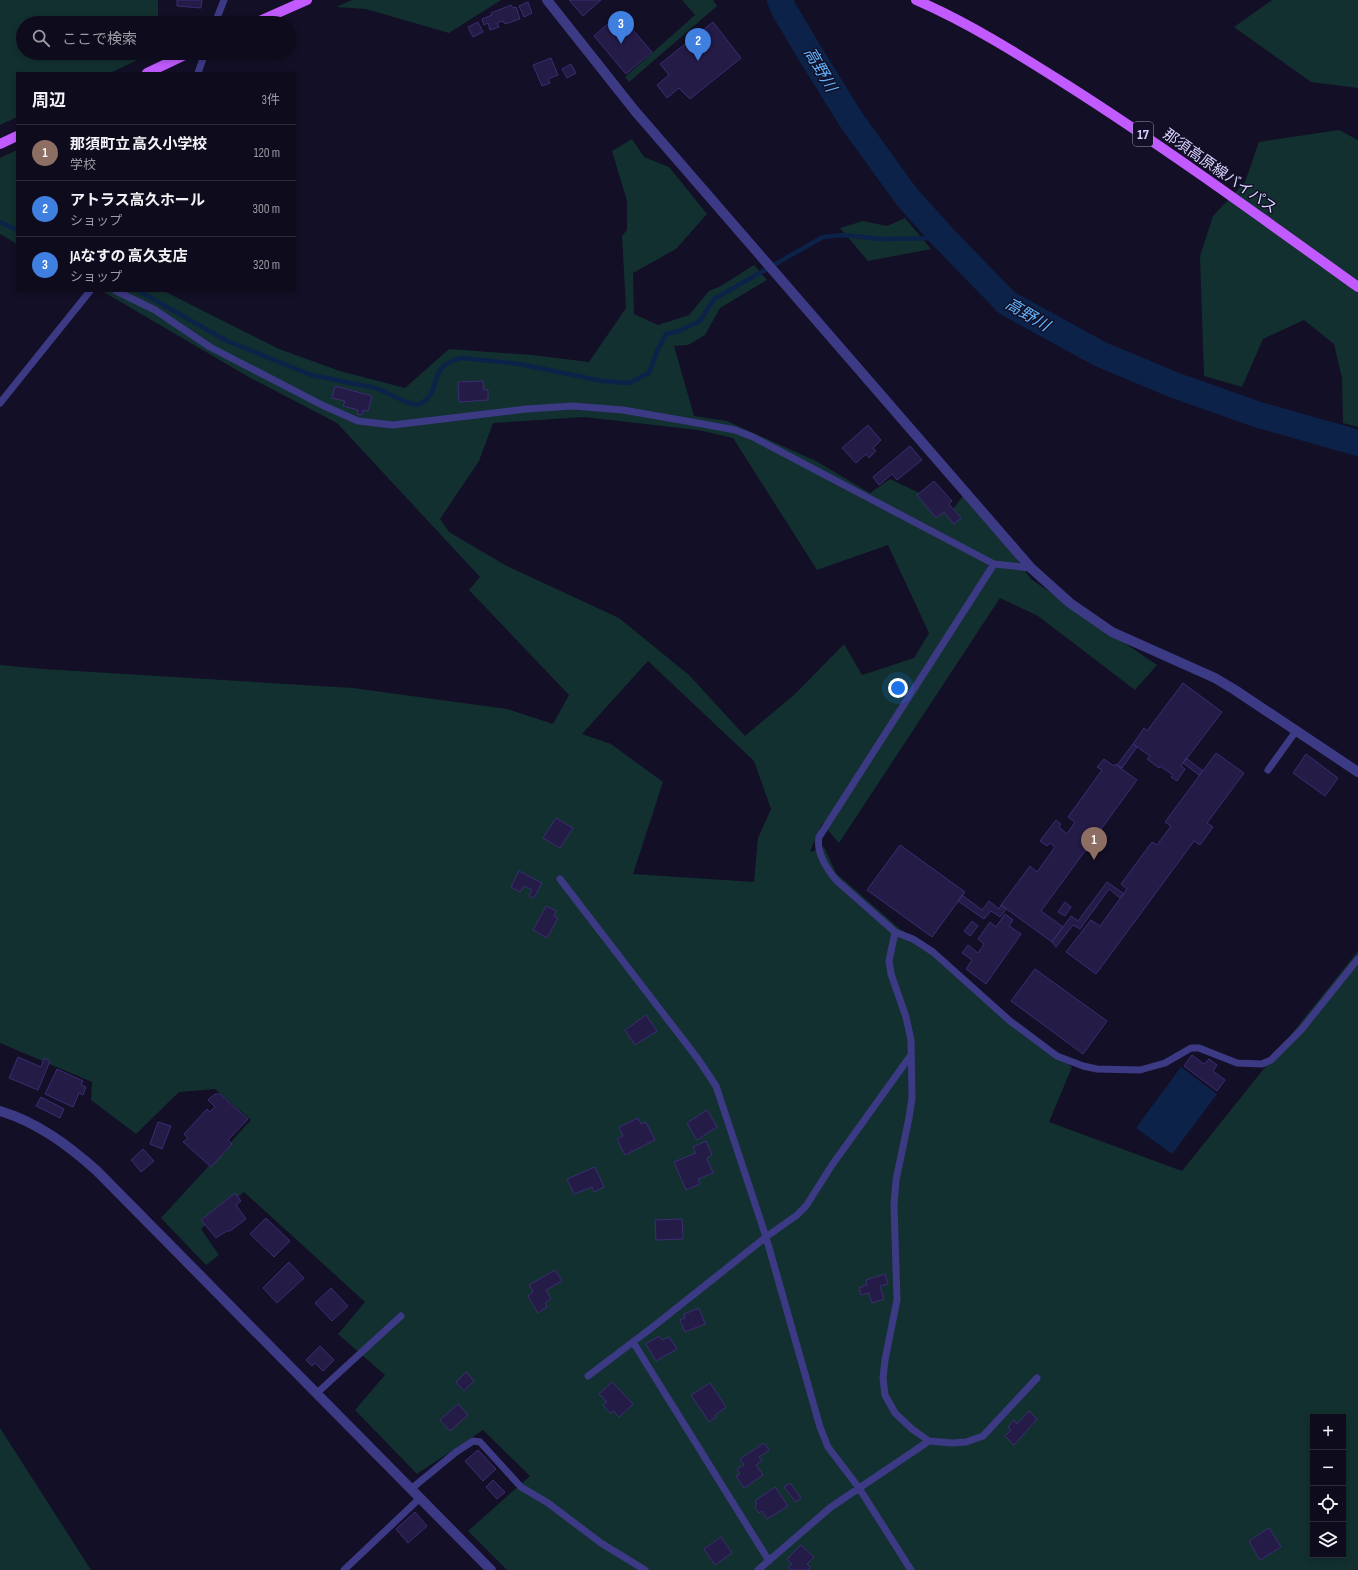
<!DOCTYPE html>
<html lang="ja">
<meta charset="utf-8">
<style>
body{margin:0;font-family:"Sofia Sans Condensed","Noto Sans JP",sans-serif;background:#171425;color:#f1f3f6}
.controls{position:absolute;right:12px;bottom:12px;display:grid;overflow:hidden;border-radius:0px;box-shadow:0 2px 6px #0003}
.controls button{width:36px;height:36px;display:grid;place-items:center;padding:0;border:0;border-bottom:1px solid #2e2b3b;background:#0e0b1c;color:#f1f3f6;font:20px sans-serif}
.you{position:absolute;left:898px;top:688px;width:14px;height:14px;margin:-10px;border:3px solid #fff;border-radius:50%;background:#1a73e8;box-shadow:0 0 0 6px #1a73e833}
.badge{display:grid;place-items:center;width:26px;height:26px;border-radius:50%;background:#8c9099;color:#fff;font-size:13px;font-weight:700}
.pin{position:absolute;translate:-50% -33px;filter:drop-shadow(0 1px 2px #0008)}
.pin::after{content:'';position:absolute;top:21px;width:14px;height:12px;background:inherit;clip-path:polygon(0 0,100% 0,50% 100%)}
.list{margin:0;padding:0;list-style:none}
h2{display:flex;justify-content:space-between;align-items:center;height:52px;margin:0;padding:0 16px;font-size:17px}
h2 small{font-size:13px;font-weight:400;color:#9b9ba3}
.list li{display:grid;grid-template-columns:26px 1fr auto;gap:12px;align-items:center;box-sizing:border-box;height:56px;padding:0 16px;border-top:1px solid #2e2b3b}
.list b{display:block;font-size:15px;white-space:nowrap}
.list p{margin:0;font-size:13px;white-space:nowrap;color:#9b9ba3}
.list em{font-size:13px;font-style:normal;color:#9b9ba3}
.icon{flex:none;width:22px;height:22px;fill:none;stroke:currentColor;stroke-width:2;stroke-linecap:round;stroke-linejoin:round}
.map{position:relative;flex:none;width:1358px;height:1570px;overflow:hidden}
.search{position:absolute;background:#0e0b1c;box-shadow:0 2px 6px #0003;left:16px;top:16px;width:280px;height:44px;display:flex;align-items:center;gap:10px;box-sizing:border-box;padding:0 14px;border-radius:22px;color:#9b9ba3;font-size:15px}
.panel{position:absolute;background:#0e0b1c;box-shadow:0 2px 6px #0003;left:16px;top:72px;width:280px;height:220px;border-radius:0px}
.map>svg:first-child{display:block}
.green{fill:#12302f;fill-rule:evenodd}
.water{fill:#0c2248}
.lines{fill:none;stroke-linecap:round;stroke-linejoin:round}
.stream{stroke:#0c2248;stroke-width:4.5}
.river{stroke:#0c2248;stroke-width:26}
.building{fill:#241b47;stroke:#3b2d73}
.service{stroke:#3d3a85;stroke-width:7}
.minor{stroke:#3d3a85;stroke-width:10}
.tertiary{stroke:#3d3a85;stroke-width:10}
.primary{stroke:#c25bff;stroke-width:10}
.labels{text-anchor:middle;stroke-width:3;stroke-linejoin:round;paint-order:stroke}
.shield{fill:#130f26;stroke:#9e99be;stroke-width:1}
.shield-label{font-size:14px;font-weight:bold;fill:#d9d4ff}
.street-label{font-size:15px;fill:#d9d4ff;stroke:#130f26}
.water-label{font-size:16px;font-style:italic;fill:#62b6ff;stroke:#130f26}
</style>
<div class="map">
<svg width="1358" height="1570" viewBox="0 0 1358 1570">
<rect width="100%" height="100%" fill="#130f26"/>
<path class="green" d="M0 0H158V23H23V53H152L110 73H17V117L0 125Z
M352 0H501L449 33 366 9 336 7Z
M682 0H713L717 6 629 82 625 77 695 15Z
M1272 0H1358V88L1311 82 1234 27Z
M1339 130 1358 140V427L1343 423 1342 378 1334 344 1304 320 1263 339 1242 387 1204 376 1200 256 1213 216 1245 182 1259 142Z
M632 139 644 157 669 167 707 214 676 249 633 273 634 314 658 325 689 315 709 291 721 286 754 265 767 280 720 308 705 335 688 345 674 346 694 416 727 421 816 461 870 493 890 479 953 509 963 496 1013 554 1031 579 1157 665 1135 690 1038 616 1000 598 839 843 822 823 810 852 824 847 836 873 901 930 934 949 1013 1020 1072 1067 1049 1122 1182 1171 1358 951V1570H507L468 1531 530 1476 483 1430 417 1474 355 1410 385 1375 338 1334 365 1302 244 1192 201 1229 219 1255 206 1265 161 1218 251 1120 215 1089 179 1092 136 1134 91 1100 92 1082 0 1043V665L43 669 353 688 507 709 553 724 569 695 469 590 480 577 337 423 247 376 102 291H164L279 349 340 371 405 388 449 349 532 355 589 362 626 308 622 236 627 230V201L612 151ZM584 417 698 430 733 438 817 570 888 545 929 633 914 658 862 675 844 644 794 695 745 736 689 675 619 618 505 565 449 532 440 519 479 461 493 423ZM648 661 754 761 771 809 758 838 754 882 633 874 663 782 611 744 582 734ZM1313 1417H1343V1555H1313Z
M17 150V244L0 234V158Z
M905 218 931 249 868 261 840 228 863 221 887 226Z
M0 1428 91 1570H0Z"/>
<path class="water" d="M1181 1067 1217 1094 1172 1154 1136 1128Z"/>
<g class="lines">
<path class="stream" d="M0 222 17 230
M139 291 225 340 311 375 376 388 406 402 417 405 426 400 432 392 437 376 443 366 454 360 462 358 519 364 602 381 629 383 649 373 657 351 666 334 679 331 700 321 714 299 823 237 843 235 882 239 944 238"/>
<path class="river" d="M780 0 784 10 811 55 852 121 907 197 944 238 1007 303 1100 354 1174 385 1259 415 1358 443"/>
</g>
<path class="building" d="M177 0H202L201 8 177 6Z
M569 0H601L583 16Z
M528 2 532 13 524 17 519 6Z
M511 5 513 8 516 7 520 19 505 24 503 21 497 23 499 27 490 30 488 23 484 25 482 19 492 15 491 13Z
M619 14 652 52 626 74 594 36Z
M478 22 483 32 473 37 468 27Z
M713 22 741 58 690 99 679 88 667 98 657 85 669 75 660 64Z
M551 58 558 75 548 79 550 83 542 86 533 65Z
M571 64 576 73 567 78 562 69Z
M483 381 484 390H488V400L459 402 458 382Z
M335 386 372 396 368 411 363 410 362 415 357 414 358 410 343 406 345 401 332 398Z
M868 425 881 440 873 448 876 451 869 458 866 454 856 463 842 448Z
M910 446 922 460 897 480 892 474 879 485 873 477Z
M934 481 952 501 949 504 961 518 954 524 944 512 936 518 917 495Z
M1183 683 1222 712 1181 766 1185 769 1177 781 1171 777 1173 775 1160 766 1159 768 1147 759 1150 756 1133 744 1144 728 1147 731Z
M1133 744 1137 747 1122 768 1117 765Z
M1216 753 1244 773 1207 823 1213 827 1200 845 1194 841 1096 974 1066 952 1091 920 1100 926 1127 889 1121 884 1152 842 1157 845 1171 826 1165 822Z
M1306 754 1338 778 1325 796 1293 773Z
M1186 758 1203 771 1199 775 1183 763Z
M1104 759 1114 766 1115 764 1137 780 1041 911 1063 927 1052 942 1001 905 1030 866 1037 872 1055 847 1050 843 1047 846 1040 841 1056 820 1061 824 1059 827 1067 834 1075 822 1068 817 1102 770 1097 767Z
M556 818 573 828 560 848 543 838Z
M900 845 965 892 932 937 867 890Z
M519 871 542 883 534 898 529 896 532 890 524 886 520 892 511 887Z
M1107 882 1124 894 1120 898 1109 889 1080 929 1073 925 1056 947 1052 942 1071 916 1078 921Z
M962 895 982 910 989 901 999 909 1001 905 1006 909 1000 917 991 911 984 919 958 901Z
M1065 902 1071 907 1065 916 1058 912Z
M546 906 556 911 554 916 558 918 547 938 533 930Z
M1005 914 1013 920 1009 926 1021 934 986 984 966 969 972 960 962 953 968 945 978 953 984 944 978 939 990 922 996 927Z
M972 921 978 926 970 936 964 931Z
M1035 969 1107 1021 1083 1054 1011 1001Z
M646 1015 657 1031 635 1045 625 1030Z
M1192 1055 1204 1064 1209 1059 1217 1065 1213 1071 1225 1080 1217 1091 1184 1066Z
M18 1057 41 1067 44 1058 50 1061 38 1090 9 1078Z
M57 1069 83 1081 81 1085 86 1087 83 1095 79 1093 73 1107 45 1094Z
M215 1094H220L248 1119 228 1140 232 1144 211 1167 183 1142 188 1138 184 1134 207 1109 210 1112 215 1107 208 1100Z
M41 1097 64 1109 60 1118 36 1106Z
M707 1110 717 1127 697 1140 687 1123Z
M638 1118 641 1124 646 1122 655 1140 625 1155 617 1139 623 1136 619 1127Z
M158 1122 171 1126 162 1149 150 1144Z
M706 1141 712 1155 707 1158 713 1173 698 1179 700 1184 686 1190 674 1162 696 1153 693 1147Z
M143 1149 154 1161 141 1172 131 1160Z
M595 1167 604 1187 594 1192 592 1187 574 1194 567 1179Z
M235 1193 241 1201 236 1205 246 1219 230 1231H227L216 1238 201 1220Z
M266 1218 290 1241 274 1257 250 1234Z
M682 1219 683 1239 656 1240 655 1220Z
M289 1262 304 1278 277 1303 263 1288Z
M555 1270 562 1281 546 1290 551 1299 545 1303 547 1307 538 1313 528 1296 533 1292 529 1285Z
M885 1274 888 1284 880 1286 884 1299 872 1303 869 1293 861 1295 859 1288 867 1285 866 1280Z
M331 1288 348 1306 332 1321 315 1303Z
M699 1308 705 1324 685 1332 680 1320 685 1318 684 1314Z
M659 1336 662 1340 669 1337 677 1349 656 1361 646 1344Z
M320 1346 334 1360 323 1371 315 1363 312 1366 306 1360Z
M466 1372 474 1381 464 1391 456 1382Z
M612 1382 633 1404 619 1417 613 1411 610 1413 603 1405 607 1402 599 1394Z
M710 1383 726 1407 715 1415 716 1417 709 1422 691 1395Z
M458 1404 468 1415 450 1431 440 1420Z
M1029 1411 1037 1419 1014 1445 1005 1436 1011 1430 1008 1427 1014 1420 1017 1424Z
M764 1443 769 1450 759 1457 762 1461 756 1465 763 1475 744 1488 736 1476 740 1474 737 1469 744 1465 740 1459Z
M478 1450 496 1469 483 1481 465 1461Z
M493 1480 505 1492 497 1499 486 1487Z
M790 1483 801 1498 796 1502 784 1487Z
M775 1487 788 1506 767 1519 762 1511 759 1513 755 1507 757 1504 755 1501Z
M415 1512 427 1526 408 1543 396 1529Z
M1269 1528 1281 1547 1260 1560 1249 1541Z
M721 1537 732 1553 715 1565 704 1549Z
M801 1545 814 1557 807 1564 810 1567 808 1570H791L788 1567 792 1564 787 1559Z"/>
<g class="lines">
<path class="service" d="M215 23 224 0
M198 73 205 53
M116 291 155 310 210 347 322 405 358 421 393 425 526 409 573 406 623 410 703 424 735 430 753 437 994 564 1031 568
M0 403 90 291
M994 564 819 837C816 852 827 869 836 880L895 932 889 961 891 974 906 1017 911 1040 912 1098 909 1118 896 1180 894 1205 897 1300 885 1360 883 1378 885 1395 895 1413 912 1429 929 1441 952 1443 966 1442 983 1436 1037 1378
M1268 770 1296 731
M560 879 698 1059 716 1086 766 1237 820 1427 828 1447 859 1488 911 1570
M895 932 913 939 933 952 1010 1021 1057 1056 1083 1066 1097 1069 1140 1070 1165 1063 1191 1048H1199L1237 1063 1262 1064 1271 1060 1301 1030 1358 959
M633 1342 769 1561
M588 1376 654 1326 766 1237 797 1215 806 1206 832 1165 911 1055
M317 1393 401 1316
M411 1489 456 1452 473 1441 480 1442 521 1487 548 1503 601 1543 645 1570
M344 1570 420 1498
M758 1570 831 1507 929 1441"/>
<path class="minor" d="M547 0 635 111 1031 568 1070 603 1112 632 1215 678 1235 690 1358 772"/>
<path class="tertiary" d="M0 1111C37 1122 68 1145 97 1171L491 1570"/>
<path class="primary" d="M916 0C969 23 1018 54 1067 85 1166 148 1262 218 1358 287
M255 23 307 0
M147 73 189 53
M0 144 17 136"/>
</g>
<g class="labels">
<rect class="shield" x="1133" y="122" width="20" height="24" rx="3"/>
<g class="shield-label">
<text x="1143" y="139">17</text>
</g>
<g class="street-label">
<text transform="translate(1220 171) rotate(35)" y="5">那須高原線バイパス</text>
</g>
<g class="water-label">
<text transform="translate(821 69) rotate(60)" y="6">高野川</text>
<text transform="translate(1028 314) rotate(31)" y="6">高野川</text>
</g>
</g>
</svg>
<div class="controls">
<button>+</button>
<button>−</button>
<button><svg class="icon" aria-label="locate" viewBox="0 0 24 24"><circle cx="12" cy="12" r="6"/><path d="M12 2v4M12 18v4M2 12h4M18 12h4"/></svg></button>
<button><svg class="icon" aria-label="layers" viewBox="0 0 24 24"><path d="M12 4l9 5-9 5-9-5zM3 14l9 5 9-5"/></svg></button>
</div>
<div class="you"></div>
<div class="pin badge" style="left:1094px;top:860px;background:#8d6e63">1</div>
<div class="pin badge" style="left:698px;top:61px;background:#3f7fe0">2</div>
<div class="pin badge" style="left:621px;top:44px;background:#3f7fe0">3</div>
<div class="search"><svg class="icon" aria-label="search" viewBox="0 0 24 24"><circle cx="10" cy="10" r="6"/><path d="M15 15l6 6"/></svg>ここで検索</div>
<section class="panel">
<h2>周辺<small>3件</small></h2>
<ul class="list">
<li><span class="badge" style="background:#8d6e63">1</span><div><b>那須町立 高久小学校</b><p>学校</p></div><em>120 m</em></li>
<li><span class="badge" style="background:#3f7fe0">2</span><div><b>アトラス高久ホール</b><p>ショップ</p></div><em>300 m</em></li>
<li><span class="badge" style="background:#3f7fe0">3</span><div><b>JAなすの 高久支店</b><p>ショップ</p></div><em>320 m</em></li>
</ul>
</section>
</div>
